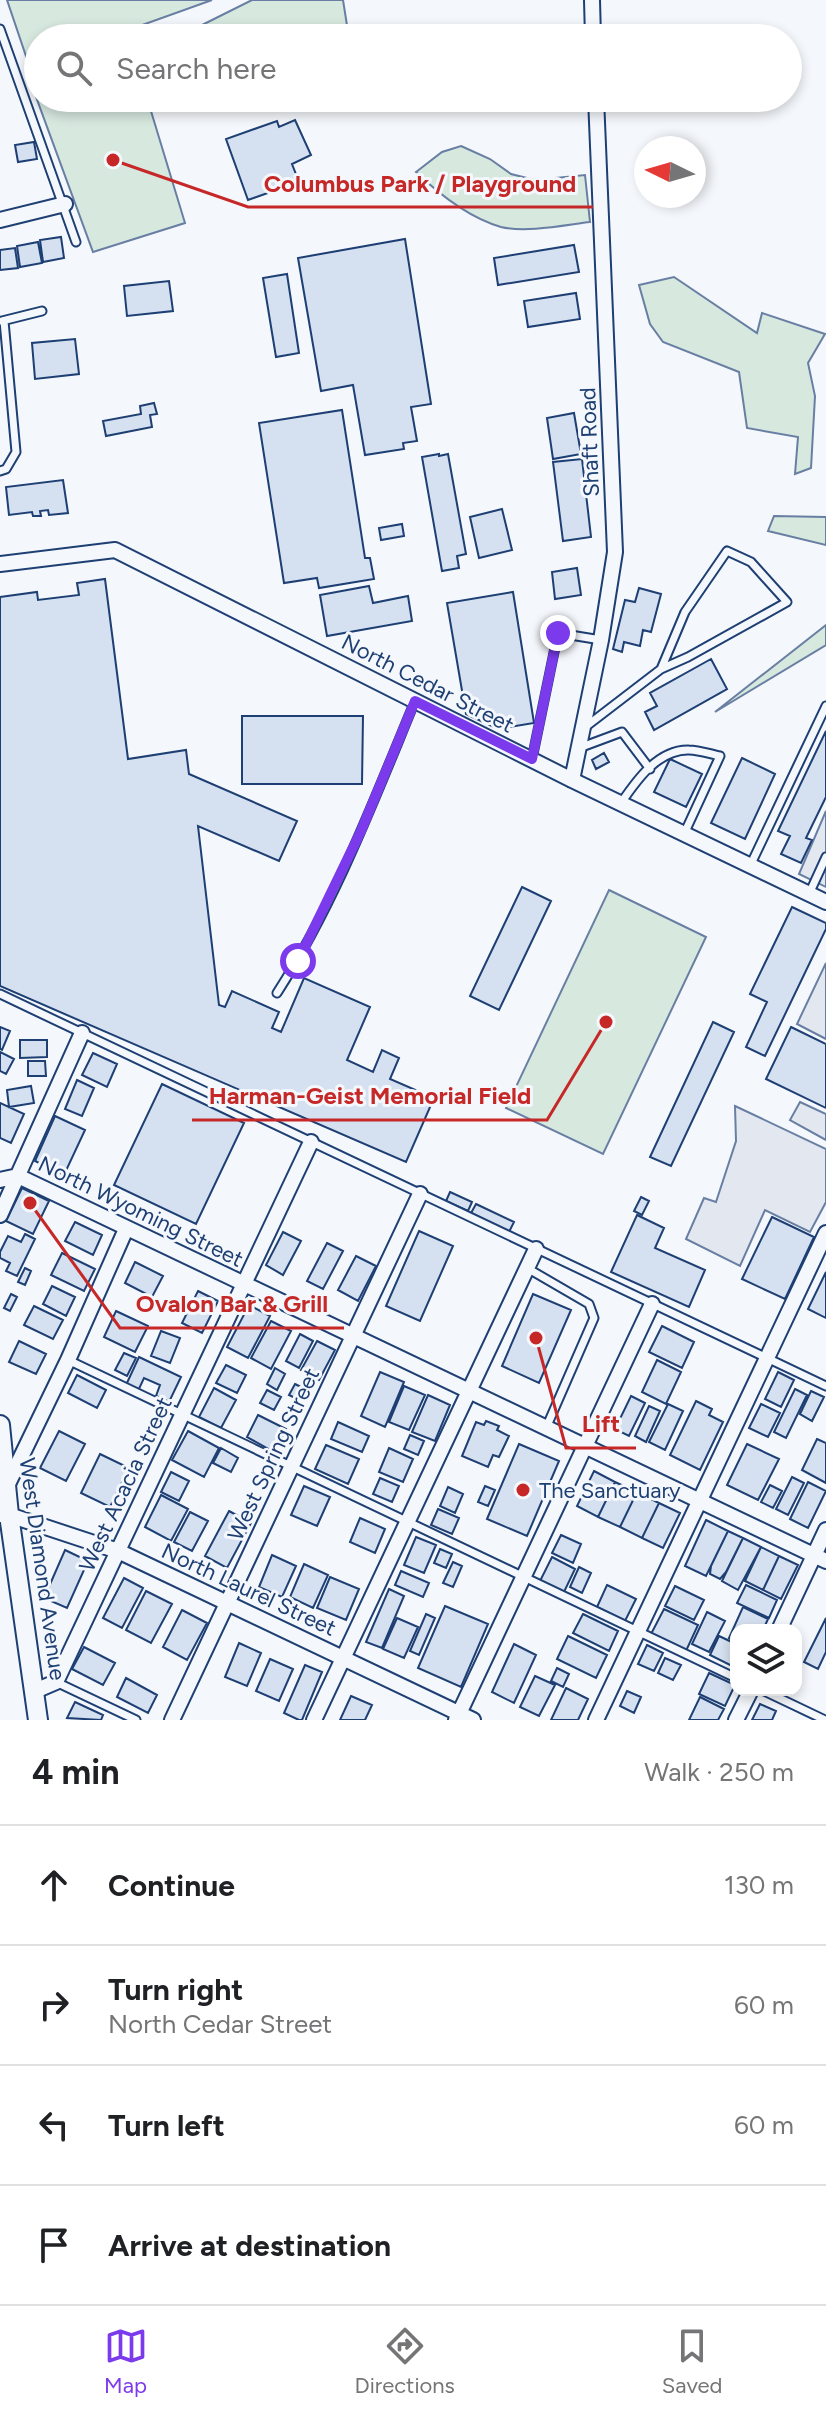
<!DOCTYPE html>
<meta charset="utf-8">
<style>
body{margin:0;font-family:Figtree,sans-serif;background:#f6f6f6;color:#202124}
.controls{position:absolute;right:24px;bottom:24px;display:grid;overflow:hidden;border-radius:16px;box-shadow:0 4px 12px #0003}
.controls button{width:72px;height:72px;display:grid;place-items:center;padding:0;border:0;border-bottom:2px solid #e0e0e0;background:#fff;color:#202124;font:40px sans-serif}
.compass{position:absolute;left:634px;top:136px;width:72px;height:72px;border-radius:50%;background:#fff;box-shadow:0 4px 12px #0003;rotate:275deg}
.stop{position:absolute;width:24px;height:24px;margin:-18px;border:6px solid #7c3aed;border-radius:50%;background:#fff}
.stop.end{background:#7c3aed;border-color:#fff;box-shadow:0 2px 8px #0008}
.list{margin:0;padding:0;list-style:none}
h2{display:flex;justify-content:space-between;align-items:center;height:104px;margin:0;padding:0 32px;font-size:34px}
h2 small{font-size:26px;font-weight:400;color:#757577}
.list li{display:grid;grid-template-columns:52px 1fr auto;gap:24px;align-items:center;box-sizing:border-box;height:120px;padding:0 32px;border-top:2px solid #e0e0e0}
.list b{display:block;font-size:30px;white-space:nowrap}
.list p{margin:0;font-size:26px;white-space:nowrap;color:#757577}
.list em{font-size:26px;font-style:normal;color:#757577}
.icon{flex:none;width:44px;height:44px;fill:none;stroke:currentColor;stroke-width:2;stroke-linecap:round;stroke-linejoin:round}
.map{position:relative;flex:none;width:826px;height:1720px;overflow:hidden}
.search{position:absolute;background:#fff;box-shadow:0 4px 12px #0003;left:24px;right:24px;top:24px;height:88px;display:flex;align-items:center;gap:20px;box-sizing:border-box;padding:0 28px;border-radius:44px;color:#757577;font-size:30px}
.sheet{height:584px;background:#fff}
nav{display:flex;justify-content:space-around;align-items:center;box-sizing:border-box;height:112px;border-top:2px solid #e0e0e0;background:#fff;font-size:22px;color:#757577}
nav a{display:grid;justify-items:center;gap:4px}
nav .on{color:#7c3aed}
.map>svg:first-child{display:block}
.green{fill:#d7e8df;stroke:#687fa3;stroke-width:2}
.parking{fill:#e3e8f0;stroke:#687fa3;stroke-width:2}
.building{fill:#d5e0f0;stroke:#1d3f73;stroke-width:2}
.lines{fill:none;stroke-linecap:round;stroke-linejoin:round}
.lane-casing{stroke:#1d3f73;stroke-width:11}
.street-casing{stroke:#1d3f73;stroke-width:18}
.secondary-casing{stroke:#1d3f73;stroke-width:22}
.lane{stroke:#f4f7fb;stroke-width:7}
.street{stroke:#f4f7fb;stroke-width:14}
.secondary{stroke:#f4f7fb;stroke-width:18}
.route{stroke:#7c3aed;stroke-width:10}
.poi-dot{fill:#c62828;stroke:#f4f7fb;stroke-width:3}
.labels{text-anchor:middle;stroke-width:6;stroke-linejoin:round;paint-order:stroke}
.street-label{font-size:22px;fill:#1d3f73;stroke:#f4f7fb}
.poi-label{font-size:22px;fill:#1d3f73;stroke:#f4f7fb;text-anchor:start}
.leader{fill:none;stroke:#c62828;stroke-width:3}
.callout-dot{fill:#c62828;stroke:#f4f7fb;stroke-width:3}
.callout-label{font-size:24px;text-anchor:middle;font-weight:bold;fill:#c62828;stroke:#f4f7fb;stroke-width:6;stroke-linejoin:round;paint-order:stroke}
</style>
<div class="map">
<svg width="826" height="1720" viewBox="0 0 826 1720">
<rect width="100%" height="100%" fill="#f4f7fb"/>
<path class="green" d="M7 0H212L106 38H38V59L28 62Z
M252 0H343L349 38H176Z
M38 93V98H147L185 223 93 252 35 94Z
M461 146 490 159 511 174 535 180 585 175 590 222C565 225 526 233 501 227 470 218 439 194 416 172L442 152Z
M674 277 757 333 762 313 825 334 808 363 815 396 811 468 795 474 798 437 747 428 739 372 663 342 650 324 639 285Z
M774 516 826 517V545L768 531Z
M826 625V645L715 712Z
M609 890 706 937 603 1154 506 1108Z"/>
<path class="parking" d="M826 811V887L799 874Z
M826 963V1039L797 1024Z
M800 1102 826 1114V1140L790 1120Z
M735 1106 826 1149V1202L810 1232 765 1210 740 1266 686 1239 704 1198 716 1202 736 1141Z"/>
<path class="building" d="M295 120 311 155 292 164 299 182 248 200 226 139 277 121 279 127Z
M34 142 37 159 18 162 15 145Z
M61 237 64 258 43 262 40 240Z
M405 239 431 404 411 407 417 441 403 443 404 449 365 455 353 385 321 391 298 258Z
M38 242 42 263 20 267 17 246Z
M574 245 579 272 498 285 494 258Z
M15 248 18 268 0 270V250Z
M287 274 299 353 276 357 263 278Z
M169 281 173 311 127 316 124 286Z
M576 293 580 319 528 327 524 301Z
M75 339 79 374 35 379 32 343Z
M154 403 157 414 150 415 152 427 106 436 103 421 141 414 140 406Z
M342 410 365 558H370L374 579 319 588 317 578 284 583 259 423Z
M574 413 581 454 553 459 547 418Z
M439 454V456L448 454 466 554 457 556 459 568 442 571 422 457Z
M582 459 591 537 563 541 553 462Z
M63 480 68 513 49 515 48 510 40 511 41 516H33L32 512 9 515 6 487Z
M502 509 512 550 479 558 470 517Z
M402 524 404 536 381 540 379 528Z
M577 568 581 595 555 599 552 572Z
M105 579 128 759 186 750 189 774 297 821 279 861 198 826 219 1005 225 1007 232 991 279 1012 272 1028 281 1032 304 978 370 1007 347 1060 373 1072 382 1050 399 1058 390 1079 434 1098 406 1162 0 986V597L37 592 38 600 79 595 77 583Z
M369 586 373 603 408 596 412 621 327 636 320 595Z
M639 588 661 594 651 632 643 630 640 646 624 642 622 652 613 649 625 600 635 602Z
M513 592 534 723 498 729 466 714 447 603Z
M711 659 727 689 654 730 645 712 657 706 650 693Z
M242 716H363L362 784H242Z
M826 731V797L806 838 812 840 801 863 781 854 790 836 778 831Z
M604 753 609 762 596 769 592 760Z
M742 758 775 774 745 839 711 823Z
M670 759 702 774 686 807 654 792Z
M522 887 551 901 499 1010 470 996Z
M792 907 826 923V929L765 1056 746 1047 767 1002 750 994Z
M713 1022 734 1032 671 1166 650 1157Z
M0 1027 10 1031 2 1050 0 1049Z
M791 1027 826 1044V1108L766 1079Z
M20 1040H47V1057L20 1058Z
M0 1052 14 1059 6 1074 0 1071Z
M93 1053 117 1064 107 1087 82 1075Z
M28 1061H45L46 1076H28Z
M77 1080 94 1088 82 1116 65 1109Z
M162 1084 244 1123 196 1224 114 1185Z
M31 1086 34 1103 9 1107 7 1090Z
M0 1103 24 1114 11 1143 0 1138Z
M55 1116 85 1130 64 1175 35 1161Z
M22 1188 49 1201 33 1234 6 1221Z
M450 1192 472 1202 468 1211 446 1201Z
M641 1197 649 1201 642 1215 634 1211Z
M476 1204 514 1222 509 1232 471 1213Z
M637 1215 664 1228 655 1248 705 1270 689 1307 611 1272Z
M772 1217 814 1237 785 1299 742 1279Z
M75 1222 102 1235 93 1255 65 1241Z
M419 1231 453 1246 420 1321 386 1306Z
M283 1232 301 1241 283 1275 266 1265Z
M25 1234 35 1239 17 1276 6 1271 10 1263 0 1258V1252L8 1236 21 1242Z
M327 1243 343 1251 323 1289 307 1281Z
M62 1253 95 1269 84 1291 51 1275Z
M356 1256 376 1266 358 1301 338 1290Z
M135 1262 163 1276 152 1297 125 1283Z
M25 1268 31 1271 25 1285 18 1282Z
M826 1272V1318L808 1309Z
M52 1286 75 1297 66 1316 43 1304Z
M198 1291 218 1301 202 1333 182 1323Z
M11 1294 17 1297 10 1311 4 1308Z
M533 1294 571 1310 539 1383 502 1366Z
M249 1305 270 1316 248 1358 227 1347Z
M34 1306 63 1320 53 1339 24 1325Z
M116 1311 148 1326 135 1352 104 1337Z
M271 1321 291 1331 271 1369 251 1358Z
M662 1326 694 1342 682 1368 649 1352Z
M161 1331 180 1338 170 1363 151 1356Z
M300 1334 313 1341 299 1368 286 1361Z
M19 1341 46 1354 36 1374 9 1362Z
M317 1341 335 1350 319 1380 301 1370Z
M124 1353 136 1358 127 1376 115 1370Z
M139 1357 181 1377 169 1402 156 1396 160 1385 144 1378 138 1391 126 1385Z
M657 1360 681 1372 666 1404 642 1392Z
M226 1365 246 1375 237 1393 216 1383Z
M275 1368 285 1374 277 1390 267 1384Z
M380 1372 404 1382 385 1427 361 1416Z
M778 1372 794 1380 781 1407 765 1399Z
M77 1375 106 1390 97 1408 68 1393Z
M295 1384 309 1391 303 1402 289 1395Z
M404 1386 425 1395 409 1430 389 1422Z
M214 1388 236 1400 221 1428 199 1417Z
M795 1389 807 1395 786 1438 774 1432Z
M267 1390 281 1397 274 1410 260 1403Z
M811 1391 824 1397 812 1421 800 1414Z
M428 1395 450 1405 435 1441 412 1432Z
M631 1396 645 1403 629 1436 615 1429Z
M696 1401 712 1409 709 1415 723 1422 700 1470 670 1455Z
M668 1404 683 1411 665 1450 649 1442Z
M761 1404 780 1413 768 1437 749 1428Z
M649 1406 660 1411 646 1442 635 1436Z
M258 1415 286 1429 274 1452 247 1437Z
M486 1421 499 1426 497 1430 509 1436 499 1457 493 1455 488 1467 462 1456 476 1422 484 1425Z
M338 1422 369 1436 362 1452 331 1439Z
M59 1431 85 1444 66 1481 40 1468Z
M188 1431 219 1448 204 1477 172 1460Z
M410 1435 424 1441 418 1455 404 1449Z
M817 1439 826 1443V1483L802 1470Z
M519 1444 559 1461 527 1536 487 1519Z
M747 1444 779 1459 758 1500 727 1485Z
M326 1445 359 1459 348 1484 315 1469Z
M221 1448 238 1458 231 1472 213 1463Z
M389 1448 413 1459 403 1482 379 1472Z
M100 1454 129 1468 110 1507 81 1493Z
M594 1471 615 1482 598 1517 577 1506Z
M171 1472 189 1481 179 1501 161 1492Z
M792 1477 804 1483 788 1515 776 1509Z
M380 1478 399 1486 392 1502 373 1494Z
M615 1482 637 1492 620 1527 598 1517Z
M808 1482 826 1491 808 1528 790 1519Z
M770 1485 782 1491 773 1508 761 1502Z
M304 1486 330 1497 317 1526 291 1515Z
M485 1486 495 1490 488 1506 478 1502Z
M448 1487 463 1494 455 1513 440 1506Z
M637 1492 659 1503 642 1538 620 1527Z
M161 1495 188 1509 171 1541 145 1527Z
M659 1503 680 1513 663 1548 642 1538Z
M438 1509 459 1518 452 1534 431 1525Z
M229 1511 251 1523 227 1568 205 1556Z
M190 1512 208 1521 192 1551 174 1542Z
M360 1518 385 1529 375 1553 350 1542Z
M706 1520 728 1531 706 1576 685 1566Z
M728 1531 743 1538 726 1572 720 1579 710 1574 711 1566Z
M561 1535 581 1544 573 1563 552 1553Z
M416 1537 436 1545 424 1573 404 1565Z
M743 1538 761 1547 738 1590 722 1581Z
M761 1547 779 1556 763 1590 745 1581Z
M440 1549 452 1554 446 1568 434 1563Z
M65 1550 88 1561 67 1608 44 1598Z
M272 1555 296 1566 282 1597 259 1587Z
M779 1556 798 1565 781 1599 763 1590Z
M552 1557 575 1569 564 1592 540 1581Z
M453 1562 462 1566 453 1587 443 1583Z
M304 1564 328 1575 313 1608 290 1597Z
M579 1567 591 1573 582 1593 570 1587Z
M401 1571 429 1583 423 1597 395 1585Z
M330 1577 359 1589 346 1620 317 1608Z
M124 1578 143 1588 122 1628 103 1618Z
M607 1585 636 1599 625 1621 597 1607Z
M746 1585 777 1600 769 1618 737 1603Z
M675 1586 704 1600 694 1620 665 1606Z
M389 1589 404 1596 382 1648 366 1642Z
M146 1591 172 1604 151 1643 126 1630Z
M445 1606 488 1624 461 1687 418 1668Z
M743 1607 768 1619 763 1630H736V1642L729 1638Z
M664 1609 698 1625 686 1651 651 1634Z
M182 1610 207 1623 187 1660 163 1647Z
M707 1612 725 1621 709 1652 692 1644Z
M426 1614 435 1618 419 1655 410 1651Z
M583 1614 618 1631 609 1651 573 1633Z
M397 1618 418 1627 404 1658 383 1649Z
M826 1618V1652L818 1669 804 1662Z
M568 1636 607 1655 596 1678 557 1659Z
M719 1636 736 1644V1668L710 1655Z
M239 1643 261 1653 247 1686 225 1677Z
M514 1644 536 1655 514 1703 492 1692Z
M647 1645 663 1653 654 1671 638 1664Z
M84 1647 115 1663 103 1685 72 1669Z
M665 1658 681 1665 673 1680 658 1673Z
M270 1659 293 1669 279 1701 256 1691Z
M305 1665 322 1672 302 1720H299L284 1713Z
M557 1668 569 1674 563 1687 551 1681Z
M709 1673 735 1685 725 1706 699 1694Z
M535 1676 555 1685 539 1716 520 1707Z
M126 1678 157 1695 148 1713 117 1697Z
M566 1688 588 1699 578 1720H551Z
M627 1691 641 1697 634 1713 620 1706Z
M351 1696 372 1705 365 1720H340Z
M700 1697 724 1709 718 1720H689Z
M75 1702 103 1715 101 1720 67 1718Z
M760 1704 776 1711 772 1720H752Z"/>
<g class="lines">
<g class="lane-casing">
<path id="lane" d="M0 29 76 242
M2 321 42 311
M0 471 6 469 16 452 4 321
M584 728 661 669 685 612 727 551 751 562 787 602 688 657 661 669
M579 748 622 732 650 769
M532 759 558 633 601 640
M621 803C636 781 658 749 689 750 699 750 710 754 720 756L684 834
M750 866 826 706
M809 894 826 857
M277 993C335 903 374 800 415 701
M0 994 826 1386
M527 1268 589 1304 594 1318 546 1428
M68 1360 736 1678
M56 1682 136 1720
M762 1690 825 1720"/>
</g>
<g class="street-casing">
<path id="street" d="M592 0 593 38
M0 220 65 204
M0 564 115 550 572 780 826 902
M572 780 601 640 615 552 596 98
M0 1180 18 1176 826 1561
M0 1215 82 1033
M7 1486 68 1360 126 1229
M0 1515H9L118 1551 473 1720
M779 1630 826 1530
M35 1691 56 1682 311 1142
M172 1720 420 1194
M314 1720 536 1249
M456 1720 652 1304
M596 1720 826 1233
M736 1720 751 1690"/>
</g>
<g class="secondary-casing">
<path id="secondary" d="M0 1425 9 1515 38 1720"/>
</g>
<use href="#lane" class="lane"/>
<use href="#street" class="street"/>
<use href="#secondary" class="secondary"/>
</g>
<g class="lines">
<path class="route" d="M298 961 361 831 415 701 532 759 558 633"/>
</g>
<circle class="poi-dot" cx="523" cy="1490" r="8"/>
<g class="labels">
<g class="street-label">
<text transform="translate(589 442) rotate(-92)" y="8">Shaft Road</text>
<text transform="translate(428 683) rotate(27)" y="8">North Cedar Street</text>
<text transform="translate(141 1211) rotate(26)" y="8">North Wyoming Street</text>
<text transform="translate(273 1454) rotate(-65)" y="8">West Spring Street</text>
<text transform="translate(125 1484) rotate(-65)" y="8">West Acacia Street</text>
<text transform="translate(43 1569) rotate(82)" y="8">West Diamond Avenue</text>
<text transform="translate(249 1589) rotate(25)" y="8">North Laurel Street</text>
</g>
<g class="poi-label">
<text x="539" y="1498">The Sanctuary</text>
</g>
</g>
<path class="leader" d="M113 160L248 207H593M606 1022L547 1120H192M30 1203L120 1328H344M536 1338L566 1448H636"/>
<g class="callout-dot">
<circle cx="113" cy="160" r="8"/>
<circle cx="606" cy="1022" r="8"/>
<circle cx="30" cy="1203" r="8"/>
<circle cx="536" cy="1338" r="8"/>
</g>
<g class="callout-label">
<text x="420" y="192">Columbus Park / Playground</text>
<text x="370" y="1104">Harman-Geist Memorial Field</text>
<text x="232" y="1312">Ovalon Bar &amp; Grill</text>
<text x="601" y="1432">Lift</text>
</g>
</svg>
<div class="controls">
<button><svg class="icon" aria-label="layers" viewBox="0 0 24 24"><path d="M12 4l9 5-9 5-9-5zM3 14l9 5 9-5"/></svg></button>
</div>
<svg class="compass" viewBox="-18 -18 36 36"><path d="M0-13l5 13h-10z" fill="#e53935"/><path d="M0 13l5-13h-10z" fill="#757577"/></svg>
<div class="stop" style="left:298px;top:961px"></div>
<div class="stop end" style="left:558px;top:633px"></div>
<div class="search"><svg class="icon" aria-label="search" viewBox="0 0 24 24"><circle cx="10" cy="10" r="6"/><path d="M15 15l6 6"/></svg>Search here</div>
</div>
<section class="sheet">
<h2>4 min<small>Walk · 250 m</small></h2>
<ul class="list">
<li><svg class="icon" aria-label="ahead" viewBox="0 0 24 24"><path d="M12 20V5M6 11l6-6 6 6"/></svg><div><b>Continue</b></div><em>130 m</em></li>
<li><svg class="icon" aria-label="right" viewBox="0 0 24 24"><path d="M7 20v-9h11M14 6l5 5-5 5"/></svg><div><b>Turn right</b><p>North Cedar Street</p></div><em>60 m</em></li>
<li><svg class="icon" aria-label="left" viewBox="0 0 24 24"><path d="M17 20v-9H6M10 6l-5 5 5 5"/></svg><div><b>Turn left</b></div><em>60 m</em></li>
<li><svg class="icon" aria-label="arrive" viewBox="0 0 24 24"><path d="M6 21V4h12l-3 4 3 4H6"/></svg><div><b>Arrive at destination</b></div></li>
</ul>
</section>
<nav>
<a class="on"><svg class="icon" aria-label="map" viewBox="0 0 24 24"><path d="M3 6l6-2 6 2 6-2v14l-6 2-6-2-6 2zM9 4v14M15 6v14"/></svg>Map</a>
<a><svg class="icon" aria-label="directions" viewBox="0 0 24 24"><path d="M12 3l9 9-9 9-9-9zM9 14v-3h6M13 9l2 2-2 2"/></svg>Directions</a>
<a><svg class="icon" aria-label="saved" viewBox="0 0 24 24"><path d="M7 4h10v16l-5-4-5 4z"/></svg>Saved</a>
</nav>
